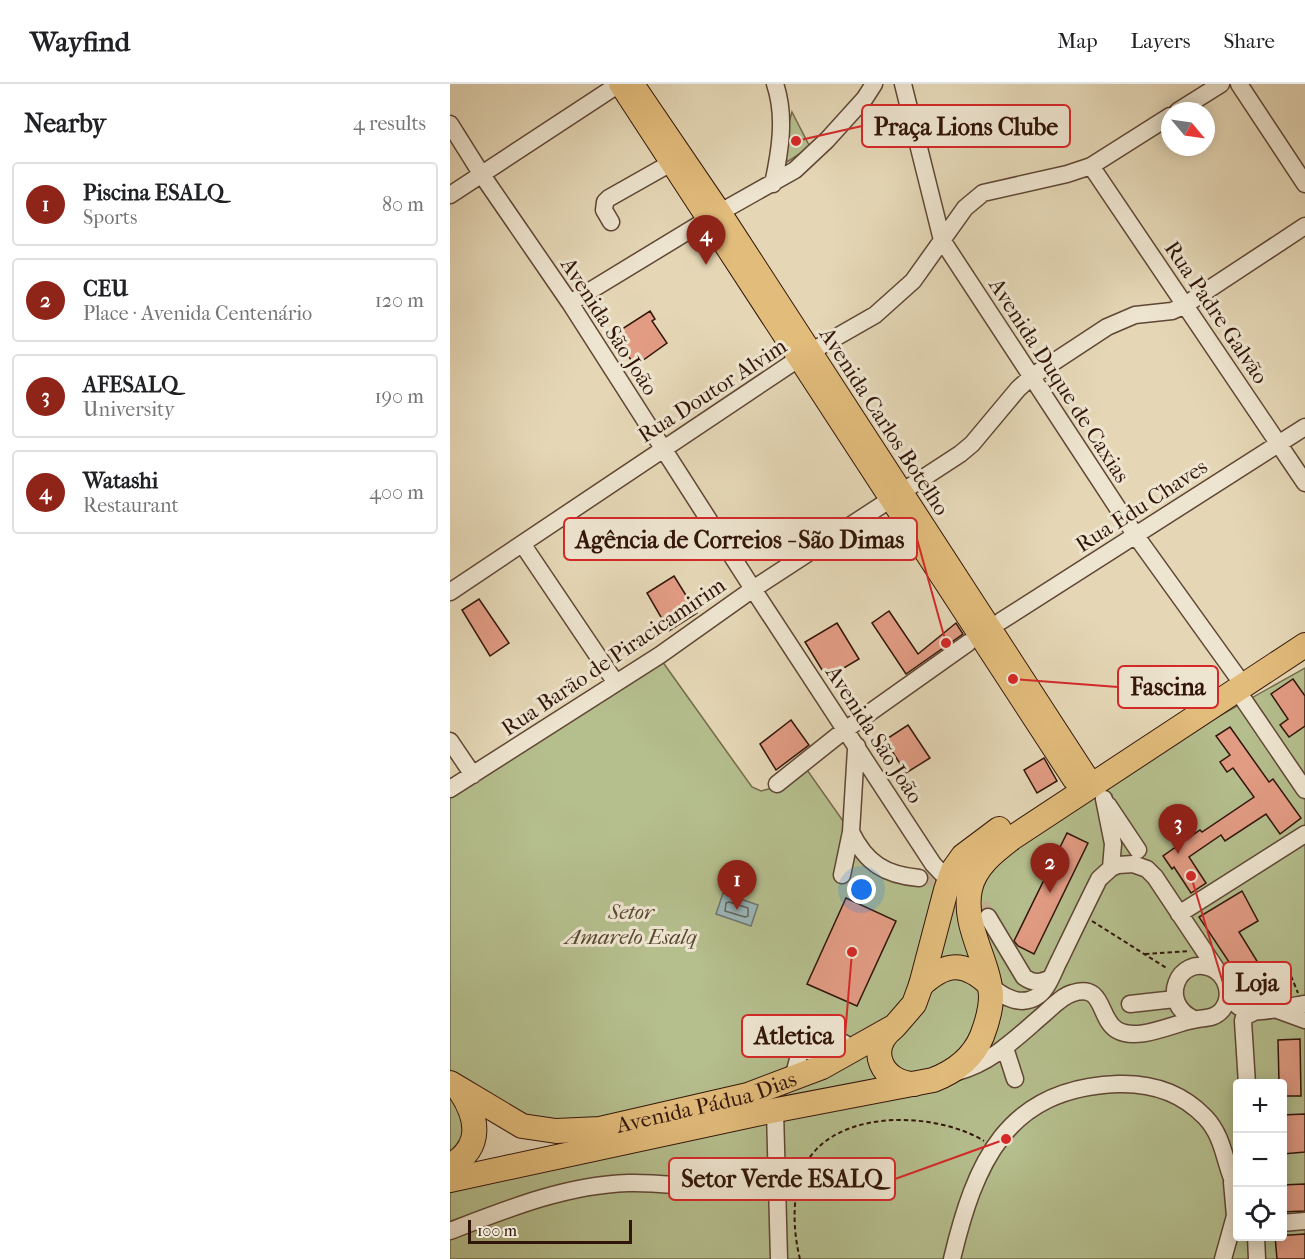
<!DOCTYPE html>
<meta charset="utf-8">
<style>
body{margin:0;font-family:"IM FELL French Canon",serif;background:#f2f2f2;color:#202124}
.controls{position:absolute;right:18px;bottom:18px;display:grid;overflow:hidden;border-radius:6px;box-shadow:0 3px 15px #0003}
.controls button{width:54px;height:54px;display:grid;place-items:center;padding:0;border:0;border-bottom:2px solid #e0e0e0;background:#fff;color:#202124;font:30px sans-serif}
.compass{position:absolute;left:711px;top:18px;width:54px;height:54px;border-radius:50%;background:#fff;box-shadow:0 3px 15px #0003;rotate:119deg}
.scale{position:absolute;left:18px;bottom:15px;width:164px;box-sizing:border-box;padding-left:6px;border:3px solid #321509;border-top:0;font-size:16px;line-height:21px;white-space:nowrap;color:#321509;-webkit-text-stroke:4px #eee5d0;paint-order:stroke}
.you{position:absolute;left:412px;top:806px;width:21px;height:21px;margin:-15px;border:4px solid #fff;border-radius:50%;background:#1a73e8;box-shadow:0 0 0 9px #1a73e833}
.badge{display:grid;place-items:center;width:39px;height:39px;border-radius:50%;background:#8f2418;color:#fff;font-size:20px;font-weight:700}
.pin{position:absolute;translate:-50% -50px;filter:drop-shadow(0 2px 3px #0008)}
.pin::after{content:'';position:absolute;top:32px;width:21px;height:18px;background:inherit;clip-path:polygon(0 0,100% 0,50% 100%)}
.list{margin:0;padding:0;list-style:none}
h2{display:flex;justify-content:space-between;align-items:center;height:78px;margin:0;padding:0 24px;font-size:26px}
h2 small{font-size:20px;font-weight:400;color:#757577}
.list li{display:grid;grid-template-columns:39px 1fr auto;gap:18px;align-items:center;box-sizing:border-box;height:84px;margin:0 12px 12px;padding:0 12px;border:2px solid #e0e0e0;border-radius:6px}
.list b{display:block;font-size:22px;white-space:nowrap}
.list p{margin:0;font-size:20px;white-space:nowrap;color:#757577}
.list em{font-size:20px;font-style:normal;color:#757577}
.icon{flex:none;width:33px;height:33px;fill:none;stroke:currentColor;stroke-width:2;stroke-linecap:round;stroke-linejoin:round}
.map{position:relative;flex:none;width:855px;height:1175px;overflow:hidden}
header{display:flex;align-items:center;gap:36px;box-sizing:border-box;height:84px;padding:0 30px;background:#fff;border-bottom:2px solid #e0e0e0}
header strong{font-size:28px}
nav{display:flex;gap:33px;margin-inline-start:auto;font-size:21px}
main{display:flex}
aside{flex:1;background:#fff}
.map>svg:first-child{display:block}
.green{fill:#b5be8d;stroke:#746a4b;stroke-width:1.5}
.water{fill:#9bb7b9;stroke:#717673;stroke-width:1.5}
.lines{fill:none;stroke-linecap:round;stroke-linejoin:round}
.shore{stroke:#666661;stroke-width:1.5}
.building{fill:#e29c84;stroke:#321509;stroke-width:1.5}
.minor-tunnel{stroke:#c1b093;stroke-width:16;stroke-dasharray:16 8;stroke-linecap:butt}
.minor-casing{stroke:#5f4634;stroke-width:19}
.major-casing{stroke:#321509;stroke-width:22}
.highway-casing{stroke:#321509;stroke-width:26}
.path{stroke:#321509;stroke-width:2;stroke-dasharray:4.5 3;stroke-linecap:butt}
.minor{stroke:#eee5d0;stroke-width:16}
.major{stroke:#e2bc7b;stroke-width:20}
.highway{stroke:#e2bc7b;stroke-width:24}
.labels{text-anchor:middle;stroke-width:6;stroke-linejoin:round;paint-order:stroke}
.street-label{font-size:22px;fill:#321509;stroke:#eee5d0}
.park-label{font-size:22px;font-style:italic;fill:#594831;stroke:#eee5d0}
.leader{fill:none;stroke:#d62828;stroke-width:2}
.callout-dot{fill:#d62828;stroke:#eee5d0;stroke-width:2}
.callout{fill:#eee5d0;stroke:#d62828;stroke-width:2}
.callout-label{font-size:24px;text-anchor:middle;font-weight:bold;fill:#321509}
</style>
<header>
<strong>Wayfind</strong>
<nav><a>Map</a><a>Layers</a><a>Share</a></nav>
</header>
<main>
<aside>
<h2>Nearby<small>4 results</small></h2>
<ul class="list">
<li><span class="badge">1</span><div><b>Piscina ESALQ</b><p>Sports</p></div><em>80 m</em></li>
<li><span class="badge">2</span><div><b>CEU</b><p>Place · Avenida Centenário</p></div><em>120 m</em></li>
<li><span class="badge">3</span><div><b>AFESALQ</b><p>University</p></div><em>190 m</em></li>
<li><span class="badge">4</span><div><b>Watashi</b><p>Restaurant</p></div><em>400 m</em></li>
</ul>
</aside>
<div class="map">
<svg width="855" height="1175" viewBox="0 0 855 1175">
<rect width="100%" height="100%" fill="#e5d7b6"/>
<filter id="stains"><feTurbulence type="fractalNoise" baseFrequency=".00333" numOctaves="4"/><feColorMatrix values="0 0 0 0 .2 0 0 0 0 .09 0 0 0 0 .02 0 0 0 .5 -.17"/></filter>
<radialGradient id="worn" r=".72"><stop offset=".6" stop-color="#630" stop-opacity="0"/><stop offset="1" stop-color="#630" stop-opacity=".3"/></radialGradient>
<path class="green" d="M342 28 360 63 337 78C332 60 337 46 342 28Z
M212 577 302 703 311 707 322 704 355 683 417 771 452 790 486 791 855 584V919L798 930 797 999 788 1000V1152L804 1153 806 1175H0V1097L326 1018 350 999 154 1033 109 1037 73 1032 0 995V714Z
M855 922V1175H812L810 1153 832 1152V1000L799 999 801 932Z
M0 1014C19 1034 19 1049 0 1068Z"/>
<path class="water" d="M273 809 308 821 301 842 266 830Z"/>
<g class="lines">
<path class="shore" d="M279 818 298 824V832L295 833 275 827 276 819Z"/>
</g>
<path class="building" d="M200 227 205 235 202 237 217 259 185 282 169 258 162 262 158 254Z
M224 492 247 529 219 547 197 509Z
M29 515 59 559 40 572 12 526Z
M439 527 468 570 506 539 513 550 456 590 422 539Z
M387 539 409 575 377 594 355 558Z
M843 595 855 612V642L839 653 830 641 838 635 821 610Z
M341 636 359 661 326 686 310 660Z
M458 641 480 674 456 689 435 656Z
M780 643 819 698 823 695 851 734 830 750 816 730 775 757 771 751 739 773 756 799 741 809 724 783 722 785 713 772 750 746 752 748 804 713 783 684 777 688 770 678 780 671 766 652Z
M594 674 607 697 587 709 574 686Z
M617 749 638 759 584 870 568 862 564 857Z
M792 807 808 837 789 848 807 877 787 890 749 833Z
M396 814 446 837 407 922 357 900Z
M850 955 851 1012H832V999H829L828 956Z
M855 1030V1068L833 1070 832 1031Z
M855 1100V1127L832 1128V1101Z
M855 1150V1175H827L825 1152Z"/>
<g class="lines">
<path class="minor-tunnel" d="M469 794C509 792 520 797 538 833"/>
<g class="minor-casing">
<path id="minor" d="M453 0 492 156 686 452 786 591
M789 0 855 100
M728 27 771 0
M0 40 32 91 120 219 303 505 483 780 499 797
M641 82 855 399
M323 100C330 68 336 32 325 0
M0 111 169 0
M161 138 154 126 155 118 159 114 221 79
M120 219 258 135 345 86 377 56 415 14 424 0
M73 461 166 599
M0 508 348 275 425 231 463 197 515 124 533 109 617 90 641 82 720 32
M551 537 855 343
M787 606 855 706
M0 657 23 691
M407 662 406 665 401 748C416 779 435 791 469 794
M327 700 391 649 518 559
M0 705 210 571 303 505 510 370 522 360 568 305 581 293 657 243 685 231 722 227 735 221 855 142
M654 715 663 760 661 784
M658 721 688 766
M392 791 401 748
M729 830 855 750
M538 833 574 893C584 900 590 899 601 894
M539 900C552 913 572 924 589 911 599 903 604 886 610 875 623 848 636 821 649 795L661 784 668 781 683 780 697 785 705 793 769 889
M777 902C780 909 782 918 789 923 802 933 839 922 855 920
M680 920 725 915
M825 925 855 936
M555 964 565 995
M507 988C542 979 567 953 594 930 602 923 612 912 623 909 655 899 648 935 667 946 687 958 722 940 743 936 754 933 763 936 772 926 783 912 777 891 761 884 728 871 708 919 744 935
M343 994 351 964C367 972 378 967 394 959
M797 1000 793 937 794 933 804 928
M325 1027 329 1175
M832 1139 855 1137
M0 1147C57 1125 116 1101 178 1099 203 1098 228 1102 252 1103
M806 1152 807 1175
M502 1175C525 1079 556 1004 668 1000 701 999 732 1009 755 1033 776 1055 774 1083 788 1108
M773 1175 785 1132 782 1098"/>
</g>
<g class="major-casing">
<path id="major" d="M169 0 623 696
M184 0 271 128 643 701"/>
</g>
<g class="highway-casing">
<g id="highway">
<path d="M471 901C496 878 514 877 539 900"/>
<path d="M443 944C416 965 432 999 464 1000"/>
<path id="s1" d="M0 999 72 1042 106 1047 150 1045 298 1011 372 983 445 942 464 920 471 901 496 806 503 786 513 772 549 745"/>
<path d="M0 1082C34 1063 28 1033 9 1005"/>
<path d="M0 1096 306 1030 483 996C504 988 523 974 532 952 537 939 541 925 541 912 539 876 512 842 520 805 525 782 545 767 562 754L855 561"/>
</g>
</g>
<path class="path" d="M642 837 718 885
M695 870 740 867
M820 892a10 10 0 1 1 20 0a10 10 0 1 1-20 0Z
M841 892 848 909
M794 910 821 891
M350 1175C342 1143 341 1101 360 1073 395 1024 489 1029 534 1057"/>
<use href="#minor" class="minor"/>
<use href="#major" class="major"/>
<use href="#highway" class="highway"/>
</g>
<g class="labels">
<g class="street-label">
<text transform="translate(767 228) rotate(56)" y="8">Rua Padre Galvão</text>
<text transform="translate(160 242) rotate(57)" y="8">Avenida São João</text>
<text transform="translate(610 296) rotate(57)" y="8">Avenida Duque de Caxias</text>
<text transform="translate(262 306) rotate(-33)" y="8">Rua Doutor Alvim</text>
<text transform="translate(435 337) rotate(57)" y="8">Avenida Carlos Botelho</text>
<text transform="translate(691 421) rotate(-33)" y="8">Rua Edu Chaves</text>
<text transform="translate(163 572) rotate(-34)" y="8">Rua Barão de Piracicamirim</text>
<text transform="translate(425 650) rotate(57)" y="8">Avenida São João</text>
<text dy="8" stroke="none"><textPath href="#s1" startOffset="272">Avenida Pádua Dias</textPath></text>
</g>
<g class="park-label">
<text x="181" y="835">Setor<tspan x="181" dy="25">Amarelo Esalq</tspan></text>
</g>
</g>
<path class="leader" d="M346 57L412 42M496 559L467 455M563 595L668 603M741 792L773 899M402 868L395 952M556 1055L445 1095"/>
<g class="callout-dot">
<circle cx="346" cy="57" r="6"/>
<circle cx="496" cy="559" r="6"/>
<circle cx="563" cy="595" r="6"/>
<circle cx="741" cy="792" r="6"/>
<circle cx="402" cy="868" r="6"/>
<circle cx="556" cy="1055" r="6"/>
</g>
<g class="callout">
<rect x="412" y="21" width="208" height="42" rx="6"/>
<rect x="114" y="434" width="353" height="42" rx="6"/>
<rect x="668" y="582" width="100" height="42" rx="6"/>
<rect x="773" y="878" width="68" height="42" rx="6"/>
<rect x="292" y="931" width="103" height="42" rx="6"/>
<rect x="219" y="1074" width="226" height="42" rx="6"/>
</g>
<g class="callout-label">
<text x="516" y="51">Praça Lions Clube</text>
<text x="290" y="464">Agência de Correios - São Dimas</text>
<text x="718" y="611">Fascina</text>
<text x="807" y="907">Loja</text>
<text x="344" y="960">Atletica</text>
<text x="332" y="1103">Setor Verde ESALQ</text>
</g>
<rect width="100%" height="100%" filter="url(#stains)"/>
<rect width="100%" height="100%" fill="url(#worn)"/>
</svg>
<div class="controls">
<button>+</button>
<button>−</button>
<button><svg class="icon" aria-label="locate" viewBox="0 0 24 24"><circle cx="12" cy="12" r="6"/><path d="M12 2v4M12 18v4M2 12h4M18 12h4"/></svg></button>
</div>
<svg class="compass" viewBox="-18 -18 36 36"><path d="M0-13l5 13h-10z" fill="#e53935"/><path d="M0 13l5-13h-10z" fill="#757577"/></svg>
<div class="scale">100 m</div>
<div class="you"></div>
<div class="pin badge" style="left:287px;top:826px">1</div>
<div class="pin badge" style="left:600px;top:809px">2</div>
<div class="pin badge" style="left:728px;top:770px">3</div>
<div class="pin badge" style="left:256px;top:181px">4</div>
</div>
</main>
